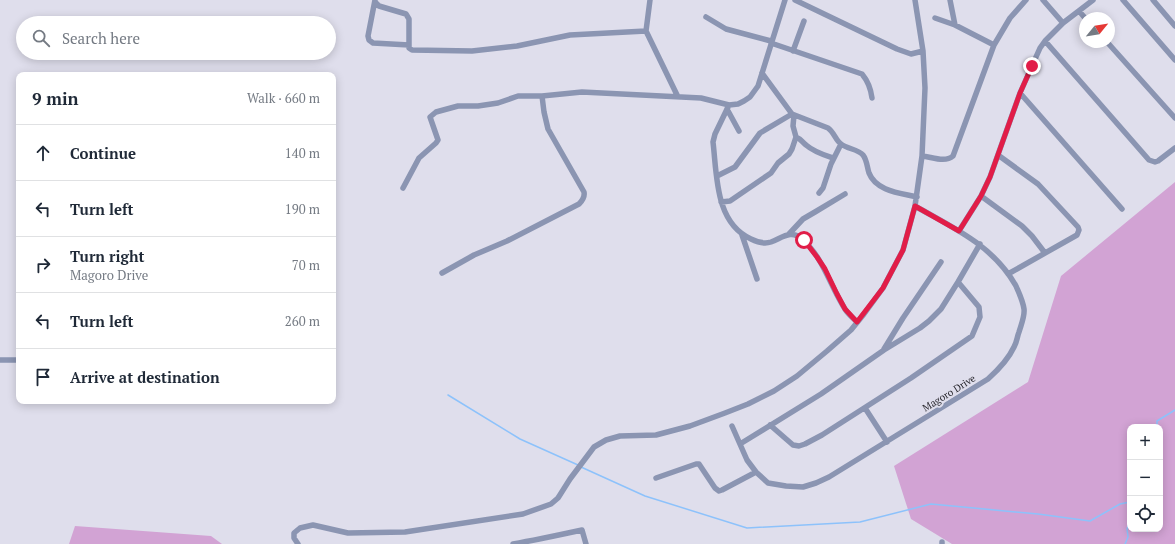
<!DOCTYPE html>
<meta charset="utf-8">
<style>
:root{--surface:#fff;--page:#f6f6f7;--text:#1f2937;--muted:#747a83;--line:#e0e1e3}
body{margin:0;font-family:"PT Serif",serif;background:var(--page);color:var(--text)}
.controls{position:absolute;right:12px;bottom:12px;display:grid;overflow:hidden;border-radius:8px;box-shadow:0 2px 10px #0003}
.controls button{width:36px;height:36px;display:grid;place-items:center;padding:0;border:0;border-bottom:1px solid var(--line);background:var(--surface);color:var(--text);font:20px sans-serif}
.compass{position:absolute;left:1079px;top:12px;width:36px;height:36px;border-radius:50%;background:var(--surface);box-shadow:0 2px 10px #0003;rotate:60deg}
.stop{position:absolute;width:12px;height:12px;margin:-9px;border:3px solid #e11d48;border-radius:50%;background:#fff}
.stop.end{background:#e11d48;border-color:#fff;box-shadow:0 1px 4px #0008}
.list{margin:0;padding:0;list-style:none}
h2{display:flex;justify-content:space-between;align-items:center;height:52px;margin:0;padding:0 16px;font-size:17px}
h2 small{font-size:13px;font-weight:400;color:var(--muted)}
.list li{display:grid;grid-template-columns:26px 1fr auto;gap:12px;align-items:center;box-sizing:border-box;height:56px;padding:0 16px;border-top:1px solid var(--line)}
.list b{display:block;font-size:15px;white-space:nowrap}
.list p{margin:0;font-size:13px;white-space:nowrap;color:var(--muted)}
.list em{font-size:13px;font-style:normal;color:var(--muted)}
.icon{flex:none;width:22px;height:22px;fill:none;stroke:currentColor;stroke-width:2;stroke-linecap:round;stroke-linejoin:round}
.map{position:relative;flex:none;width:1175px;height:544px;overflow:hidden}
.search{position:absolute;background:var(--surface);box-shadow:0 2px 10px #0003;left:16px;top:16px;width:320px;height:44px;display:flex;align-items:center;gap:10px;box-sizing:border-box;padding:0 14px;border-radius:22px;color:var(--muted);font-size:15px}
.panel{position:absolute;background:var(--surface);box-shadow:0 2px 10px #0003;left:16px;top:72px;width:320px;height:332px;border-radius:8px}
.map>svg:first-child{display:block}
.green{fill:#d2a3d4;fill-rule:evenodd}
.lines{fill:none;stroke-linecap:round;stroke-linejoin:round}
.stream{stroke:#8dc2fb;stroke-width:1.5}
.street{stroke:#8b95b2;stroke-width:5.5}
.route{stroke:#e11d48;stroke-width:5}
.labels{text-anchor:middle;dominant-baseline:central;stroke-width:4;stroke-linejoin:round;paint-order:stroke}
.street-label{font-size:10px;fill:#28272d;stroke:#dfdeec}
</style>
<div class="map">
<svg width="1175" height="544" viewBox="0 0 1175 544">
<rect width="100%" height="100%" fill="#dfdeec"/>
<!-- green -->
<path class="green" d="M1175,182v362h-223l-41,-25 -17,-53 134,-84 33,-106zM1130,427h30v102h-30z
M75,526l136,10 11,8h-153z"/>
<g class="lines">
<!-- stream -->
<path class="stream" d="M448,395l72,44 58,26
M1157,427v-6l18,-11
M581,467l64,29 102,32 113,-6 71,-18 107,10 52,7 30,-17 10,-2
M1125,544l3,-7 -1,-8 3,-8"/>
<!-- street -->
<path class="street" d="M375,0l-7,36 1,4 4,3 36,2
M650,0l-4,31 32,66
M795,0l102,49 14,5 12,-3
M950,0l5,25
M1043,0l20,23
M1123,0l52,60
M1153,0l22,26
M375,2l4,4 27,8 3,5v29l3,2 60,1 45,-5 53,-11 76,-4
M1079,11l6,7
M706,17l20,12 45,12
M935,18l20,7 39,20
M1045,41l104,119 6,2 3,-1 17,-13
M1107,42l68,76
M771,43l91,31c5,6 9,16 10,24
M793,51l11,-30
M762,73l30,41 36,14c6,4 8,13 13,16 6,5 17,5 22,11 4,5 4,12 6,18 7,18 31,20 48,24
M1020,93l102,116
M729,105l-14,29 -2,8c4,33 2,81 38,97 6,3 14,5 20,3 11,-4 20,-13 31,-3 21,18 28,47 43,70 3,5 8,9 12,13
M727,109l12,22
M796,137c5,2 6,5 10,8 8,7 18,10 27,13
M998,155l40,29 40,43 1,3 -2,5 -69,39
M922,156c10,1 23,7 31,0l41,-111 16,-27 16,-18
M717,176l18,-9 25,-34 32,-19
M403,188l16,-30 17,-15 2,-3 -8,-23 6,-5 22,-6h20l20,-3 20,-7h24l40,-4 119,6 28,7 9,-1 6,-3 6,-4 8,-11 27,-86
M819,193l4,-5 8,-24 10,-20
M981,196l41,30 10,10 13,17
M721,202l9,-1 41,-28 7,-10 11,-9 3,-5 4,-12 -3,-11 1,-11
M959,231l22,-35 9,-19 30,-84 20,-45 5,-7 18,-18 30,-23
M789,234l14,-15 12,-7 30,-18
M742,235l15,44
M442,273l32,-18 33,-14 72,-37c4,-4 6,-7 5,-12l-36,-63 -4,-17 -2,-16
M884,349l19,-31 38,-56
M0,360h19
M865,408l22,34
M770,425l23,20 6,1 6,-2 17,-9 89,-57 61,-42 8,-19 -1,-10 -21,-25
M732,426l15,34 9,12 12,11 18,3 17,1 13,-4 13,-6 159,-98c10,-9 20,-19 26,-32 3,-5 3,-10 5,-15 2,-7 6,-16 5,-23 -1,-8 -5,-16 -8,-23 -23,-41 -63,-58 -101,-80
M740,444l81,-50 63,-44 36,-22 9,-7 12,-12 17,-27 22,-38
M656,478l40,-14h3l16,24 4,3 3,-1 34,-18
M942,542v2
M298,544l-4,-6v-5l6,-5 13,-3 35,8 57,-1 118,-18 28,-10 7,-6 12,-19 24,-32 12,-7 14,-4 36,-1 34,-9 35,-13 23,-9 26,-13 23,-15 30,-25 24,-21 13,-16 19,-26 20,-38 12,-44 7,-50 3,-68 -2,-37 -8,-51
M513,544c23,-4 46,-9 69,-14l4,14"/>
</g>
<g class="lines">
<!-- route -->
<path class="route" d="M804,240l13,17 8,12 12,25 8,15 12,13 26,-34 20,-38 12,-44 44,25 22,-35 9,-19 30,-84 12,-27"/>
</g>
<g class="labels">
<!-- street labels -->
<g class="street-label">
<text transform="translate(949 393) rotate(-32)">Magoro Drive</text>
</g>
</g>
</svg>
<div class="controls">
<button>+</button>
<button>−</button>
<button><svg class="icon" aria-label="locate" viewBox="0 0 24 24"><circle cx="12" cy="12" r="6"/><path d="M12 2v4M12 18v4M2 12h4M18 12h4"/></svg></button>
</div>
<svg class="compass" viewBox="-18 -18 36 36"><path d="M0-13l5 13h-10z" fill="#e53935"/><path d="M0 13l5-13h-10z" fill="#747a83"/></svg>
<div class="stop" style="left:804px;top:240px"></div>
<div class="stop end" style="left:1032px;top:66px"></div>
<div class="search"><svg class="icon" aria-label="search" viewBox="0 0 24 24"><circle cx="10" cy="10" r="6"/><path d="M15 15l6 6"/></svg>Search here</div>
<section class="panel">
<h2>9 min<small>Walk · 660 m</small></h2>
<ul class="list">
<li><svg class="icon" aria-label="ahead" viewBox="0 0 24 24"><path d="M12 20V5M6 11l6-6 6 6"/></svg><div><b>Continue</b></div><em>140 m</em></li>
<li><svg class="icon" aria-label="left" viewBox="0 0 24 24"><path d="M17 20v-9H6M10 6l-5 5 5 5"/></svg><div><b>Turn left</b></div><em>190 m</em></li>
<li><svg class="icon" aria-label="right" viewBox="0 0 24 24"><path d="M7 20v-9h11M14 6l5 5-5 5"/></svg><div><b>Turn right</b><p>Magoro Drive</p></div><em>70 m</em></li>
<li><svg class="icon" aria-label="left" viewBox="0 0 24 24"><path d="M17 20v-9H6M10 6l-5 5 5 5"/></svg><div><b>Turn left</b></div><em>260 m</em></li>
<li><svg class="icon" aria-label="arrive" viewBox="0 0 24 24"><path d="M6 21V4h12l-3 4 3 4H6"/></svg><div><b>Arrive at destination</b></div></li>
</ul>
</section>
</div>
